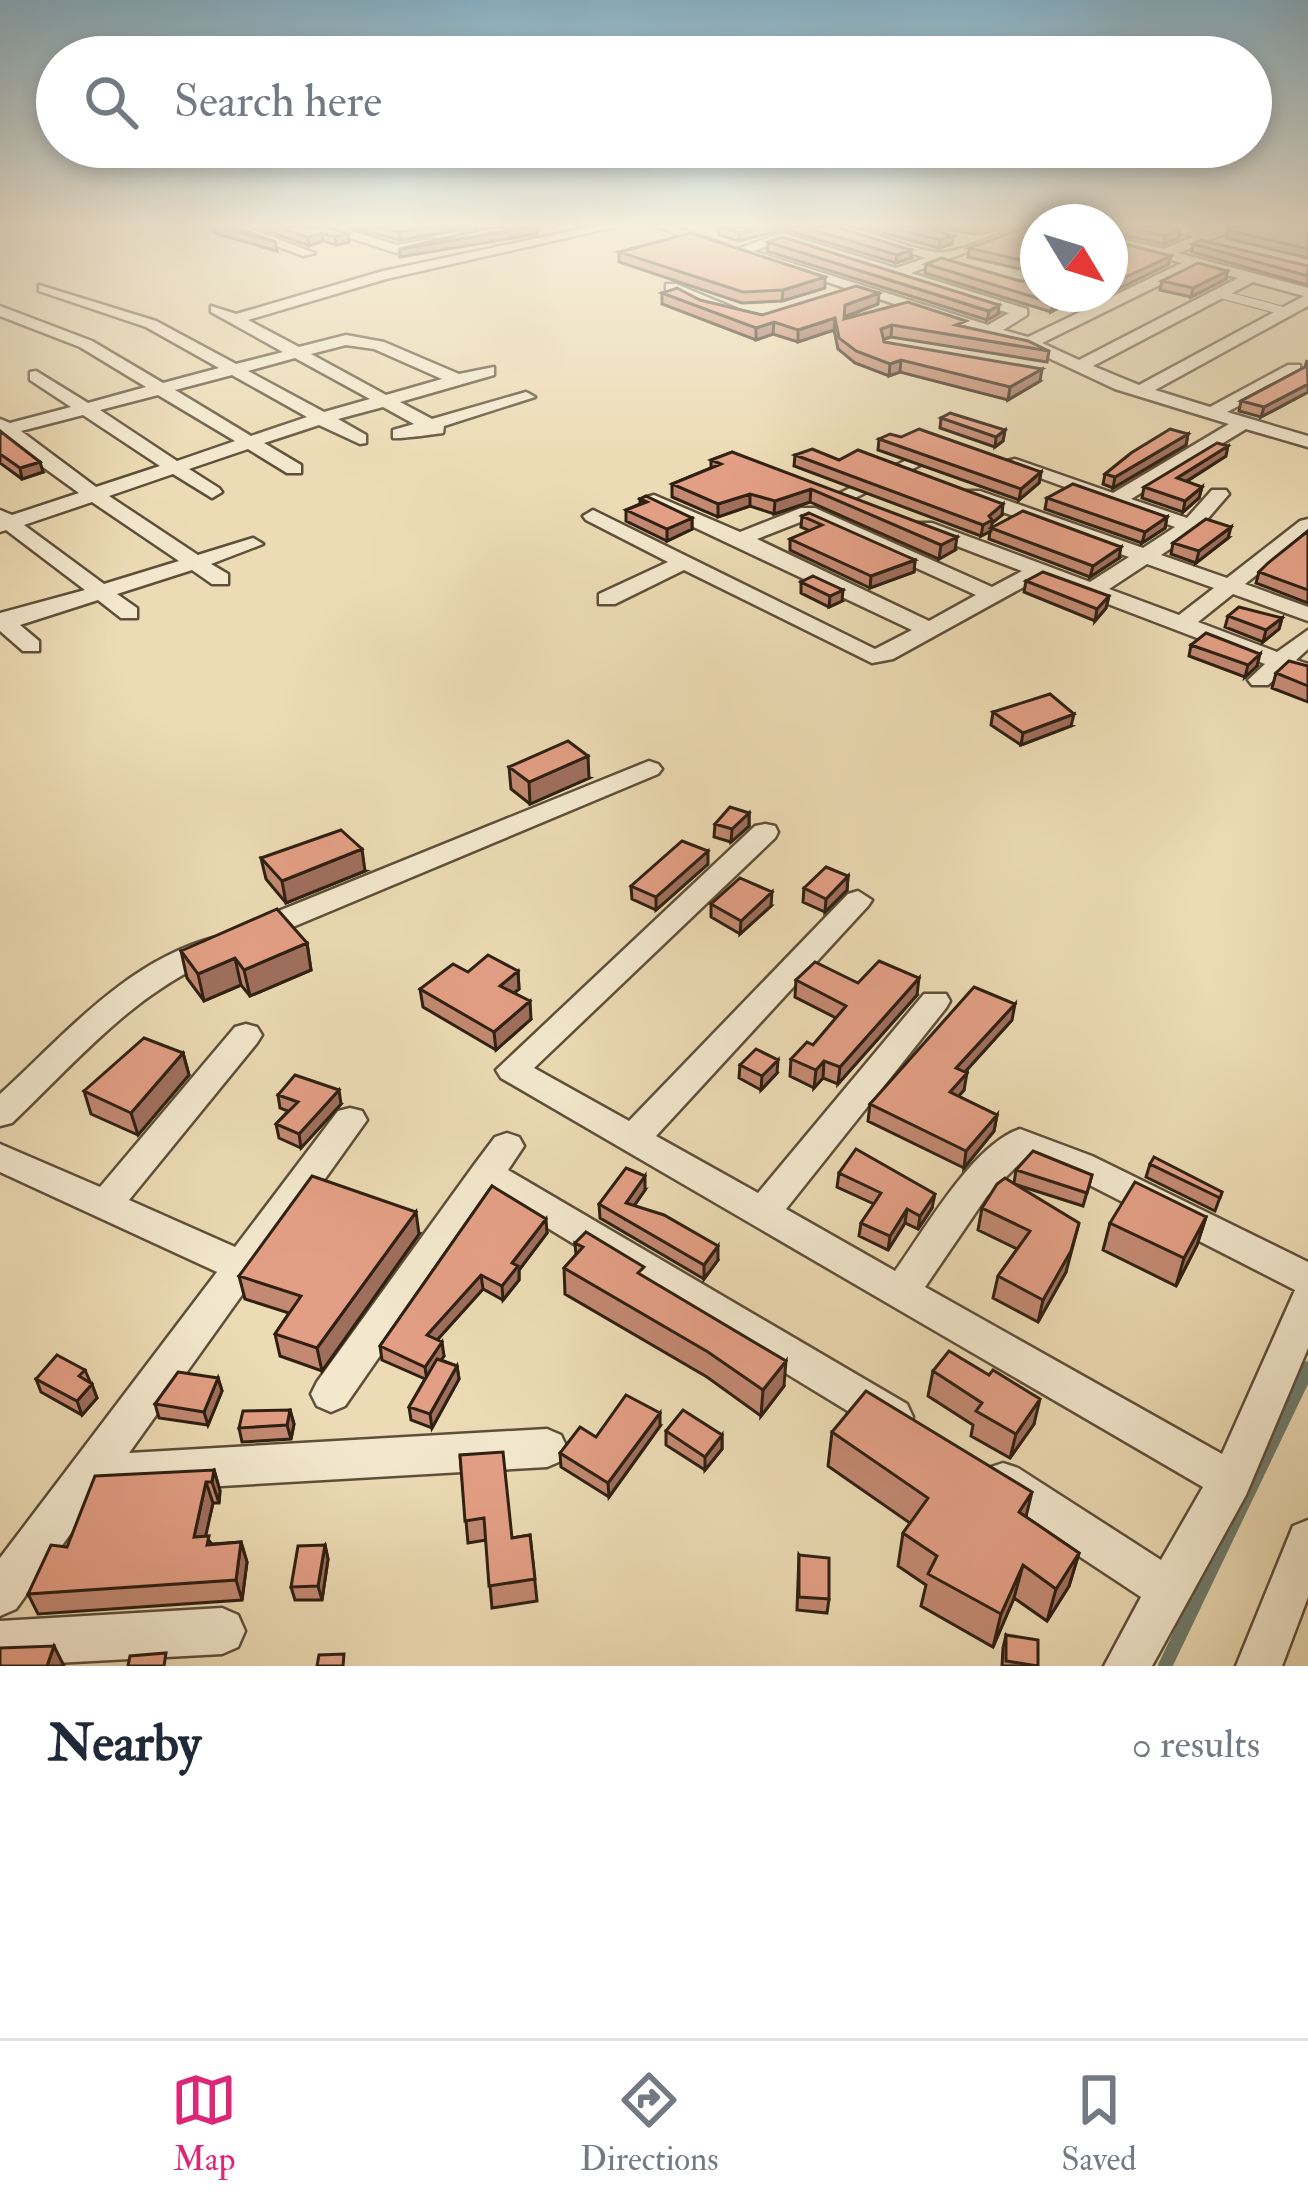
<!DOCTYPE html>
<style>
:root{--surface:#fff;--page:#f2f2f3;--text:#1f2937;--muted:#747a83;--line:#e0e1e3;--accent:#db2777}
body{margin:0;font-family:"IM FELL Double Pica",serif;background:var(--page);color:var(--text)}
.compass{position:absolute;left:1020px;top:204px;width:108px;height:108px;border-radius:50%;background:var(--surface);box-shadow:0 6px 18px #0003;rotate:128deg}
.list{margin:0;padding:0;list-style:none}
h2{display:flex;justify-content:space-between;align-items:center;height:156px;margin:0;padding:0 48px;font-size:51px}
h2 small{font-size:39px;font-weight:400;color:var(--muted)}
.icon{flex:none;width:66px;height:66px;fill:none;stroke:currentColor;stroke-width:2;stroke-linecap:round;stroke-linejoin:round}
.map{position:relative;flex:none;width:1308px;height:1666px;overflow:hidden}
.search{position:absolute;background:var(--surface);box-shadow:0 6px 18px #0003;left:36px;right:36px;top:36px;height:132px;display:flex;align-items:center;gap:30px;box-sizing:border-box;padding:0 42px;border-radius:66px;color:var(--muted);font-size:45px}
.sheet{height:372px;background:var(--surface)}
nav{display:flex;justify-content:space-around;align-items:center;box-sizing:border-box;height:168px;border-top:3px solid var(--line);background:var(--surface);font-size:33px;color:var(--muted)}
nav a{display:grid;justify-items:center;gap:6px}
nav .on{color:var(--accent)}
.map>svg:first-child{display:block}
.lines{fill:none;stroke-linecap:round;stroke-linejoin:round}
.stream{stroke:#6f7d6e;stroke-width:14}
.lane-casing{stroke:#5e4f3a;stroke-width:10}
.street-casing{stroke:#5e4f3a;stroke-width:5}
.lane{stroke:#f3e8ce;stroke-width:8}
.street{fill:#f3e8ce;fill-rule:evenodd}
.wall{fill:#c38972;stroke:#2f2012;stroke-width:3}
.shaded-wall{fill:#9f6f5d;stroke:#2f2012;stroke-width:3}
.building{fill:#e39f85;stroke:#2f2012;stroke-width:3}
</style>
<div class="map">
<svg width="1308" height="1666" viewBox="0 0 1308 1666">
<rect width="100%" height="100%" fill="#ecdbb4"/>
<filter id="stains"><feTurbulence type="fractalNoise" baseFrequency=".00167" numOctaves="4"/><feColorMatrix values="0 0 0 0 .2 0 0 0 0 .09 0 0 0 0 .02 0 0 0 .5 -.17"/></filter>
<radialGradient id="worn" r=".72"><stop offset=".6" stop-color="#630" stop-opacity="0"/><stop offset="1" stop-color="#630" stop-opacity=".3"/></radialGradient>
<g class="lines">
<!-- stream -->
<path class="stream" d="M1165,1666l143,-298"/>
<!-- lane casing -->
<g class="lane-casing">
<path id="lane" d="M1180,230l30,5
M1220,294l67,18"/>
</g>
<!-- street casing -->
<g class="street-casing">
<path id="street" d="M226,227h19l70,26 -12,3z
M317,227h20l60,18 35,-6 7,4 -43,10z
M590,227h24l-228,52 -138,41 51,27 47,-12 38,7 75,32 35,-7v8l-94,27 32,17 94,-27 9,5 -91,29 -1,7c-8,1 -43,6 -50,5v-8l21,-6 -31,-17 -45,12 28,16v8l-6,1 -41,-19 -55,18 37,22v8h-14l-39,-24 -59,20 30,19 3,4 -10,6 -39,-24 -64,22 89,59 55,-17 10,6 -52,20 17,10v10h-16l-20,-14 -75,24 20,14v10h-16l-23,-18 -78,25 19,16v10h-16l-23,-20v-18l85,-23 -79,-60 -6,2v-22l12,5 67,-22 -79,-57v-17l10,4 61,-16 -41,-27v-8l6,-1 52,32 58,-16 -66,-40 -80,-31v-10l92,35 71,42 56,-15 -73,-41 -107,-36v-6l117,36 80,43 47,-12 -72,-40v-6l25,8 147,-43zM346,345l28,4 68,30 -56,16 -75,-41zM295,358l75,41 -46,13 -76,-41zM232,375l75,42 -56,19 -76,-46zM158,395l77,46 -58,20 -77,-51zM83,415l77,51 -64,21 -75,-56zM92,502l87,59 -75,23 -80,-59z
M657,227h19l53,19 -12,3z
M826,227c38,-2 72,20 110,25 27,3 66,-25 98,-25l-123,46 116,36v6l-24,15 25,7 154,-74 -72,-19v-8l54,13 46,-19 -1,-3h20v5l-51,21 130,35v18l-153,84 55,17 78,-42h12v8l-73,39 81,24v11l-62,-18 -115,70 56,19 25,-28h14l3,4 -31,36 -37,25 66,23 73,-57 8,-2v15l-63,50 63,23v14l-75,-27 -35,28 79,30 31,-22v19l-12,11 12,4v15l-24,-8 -16,14h-16l-4,-5 17,-16 -225,-86 -147,81 -21,4 -188,-93 -69,34h-16v-10l69,-32 -82,-42 -3,-4 10,-6 282,139 37,-19 -265,-125v-8l7,-2 86,37 61,-24h14l177,79 30,-16 -104,-40v-8h14l158,59 39,-25 -163,-58v-8h14l163,57 32,-21 -176,-64 16,-4 98,34 116,-69 -114,-35 -92,-43 -291,-95 50,-18 114,35 30,-10zM782,241l227,72 -21,12 -235,-74zM1196,267l42,11 -159,82 -37,-17zM1253,282l51,14 -165,89 -46,-19zM808,519l168,76 -47,26 -172,-82zM1147,564l67,24 -35,27 -70,-26z
M666,284h10l60,25 -13,3 -57,-22z
M939,444l15,4 -103,52 -17,-4z
M649,761l9,3 4,5 -4,5 -394,165 -10,3 -15,-10 5,-7z
M765,824l10,2 3,6 -3,6 -241,230 95,53 219,-227 10,-3 14,9 -4,6 -212,230 102,57 166,-199h22l4,7 -4,7 -160,201 109,62c29,-40 78,-127 125,-142l72,27 216,106v86l-62,147 -94,171h-48l37,-69 -153,-101 -6,-14 6,-14 15,-5 15,5 143,92 42,-73 -702,-409 -5,-8 259,-244zM1025,1158l43,16 227,116 -73,164 -297,-167 62,-91z
M213,938l10,3 5,7 -5,7c-90,38 -141,101 -211,168l-12,3v-32c65,-59 125,-132 213,-156z
M246,1024l11,3 5,8 -5,8 -128,157 106,47 103,-136 12,-3 12,3 5,9 -238,333 418,-24 14,6 6,13 -6,13 -14,6 -447,26 -84,116 -16,7v-58l217,-286 -217,-100v-28l100,43 135,-160z
M507,1133l12,4 5,9 -16,24 399,234 6,13 -6,13 -14,5 -14,-5 -387,-236 -147,212 -14,6 -14,-6 -6,-12 6,-12 157,-217 21,-28z
M1308,1520v77l-26,69h-46l57,-140z
M222,1608l16,7 7,16 -7,16 -16,7 -222,12v-45z"/>
</g>
<!-- lane -->
<use href="#lane" class="lane"/>
<!-- street -->
<use href="#street" class="street"/>
</g>
<!-- wall -->
<path class="wall" d="M213,227h21l41,15 2,9 -63,-18z
M257,227h69l22,6 1,9 -13,3 -13,-4 -14,5z
M347,227h130l-77,13z
M719,227h117l75,31 -15,5 -113,-34 -44,12 -20,-6z
M861,227h63l29,9 -1,8 -13,4z
M931,227h82l-37,7z
M1038,227v46l-70,-16 1,-9z
M1110,227h67l3,3 -1,8 -15,6 -54,-12z
M1308,227v31l-82,-20 2,-8z
M768,242l230,72 -11,6 -220,-69z
M1193,244l115,22v19l-116,-33z
M619,252l206,36 -43,13 -40,2 -123,-41z
M926,264l94,17 87,13 -26,13 -14,-4 -16,9 -126,-39z
M1227,271l-1,8 -35,18 -31,-7 2,-9z
M662,293l100,22 116,-11 -34,13v2l121,8 84,24 -2,11 -156,-25 -7,2v3l156,39 -32,19 -108,-28 -11,4 -34,-13 -17,-14 -4,-19 -36,12 -25,-8 -17,6 -94,-36z
M1305,367l3,25 -47,25 -22,-6 2,-10z
M941,418l64,12 -2,11 -8,6 -55,-19z
M0,431l43,41 -21,7 -22,-16z
M1188,434l-2,11 -73,43 -10,-4 2,-10z
M879,439l162,33 -2,11 -20,17 -141,-50z
M732,452l223,98 -16,9 -129,-57 -36,12 -24,-8 -32,11 -46,-20v-13l39,-16v-8z
M795,455l44,5 163,55 -10,8 -1,5 128,30 -29,19 -101,-38 1,-8 -9,5 -187,-70z
M1226,456l-40,26 16,5 -3,11 -16,14 -41,-14 2,-11z
M1047,498l120,19 -2,11 -23,15 -97,-34z
M640,499l52,19v11l-25,12 -41,-20v-11l14,-6z
M802,516l113,44 -1,12 -44,16 -80,-38v-11l20,-8 -9,-4z
M1308,531v72l-52,-20 3,-11z
M1228,538l-32,25 -25,-9 2,-11z
M1026,581l83,15 -3,12 -11,13 -71,-29z
M801,582l41,19 -13,6 -28,-14z
M1228,616l54,2 -3,11 -16,13 -38,-15z
M1191,645l66,21 -12,11 -56,-21z
M1308,666v36l-36,-14 4,-15z
M993,712l78,14 -50,19 -30,-20z
M509,767l80,11 -59,26 -19,-15z
M749,813v13l-18,16 -17,-5 1,-13z
M261,858l104,13 -79,32 -20,-24z
M708,864l-52,46 -24,-11 -1,-13z
M848,876l-1,14 -22,22 -22,-10 1,-14z
M711,904l60,2 -31,28 -29,-17z
M307,943l4,27 -61,26 -9,-11 -37,16 -17,-23 -6,-27z
M518,971l1,18 -5,4 17,26 -35,31 -73,-43 -3,-18 48,-17z
M796,980l62,3 59,12 -79,89 -15,-6 -9,10 -24,-12 1,-17 22,-14 23,-27 -41,-21z
M1012,1020l-47,52 -1,18 -6,6 39,19 -3,16 -30,37 -96,-47 2,-17z
M183,1053l6,22 -51,60 -47,-21 -7,-23z
M740,1065l37,8 -16,17 -22,-12z
M278,1095l63,9 -40,44 -22,-10 -3,-14 12,-13 -8,-3z
M1150,1164l72,28 -7,19 -69,-34z
M1016,1170l76,5 -9,31 -66,-21 49,87 -28,50 -45,-24 5,-22 19,-27 -39,-19 4,-22 32,-25z
M839,1173l93,35 -14,21 -13,-6 -17,27 -29,-14 2,-13 13,-19 -37,-17z
M492,1186l55,47 -28,37v10l-16,20 -20,-11 -46,51 7,16 -3,4 16,6 2,13 -27,49 -21,-8 -2,-13 16,-28 -43,-19 -2,-14z
M645,1190l-11,16 84,54 -14,19 -104,-61 -1,-14z
M1206,1217l-9,28 -21,41 -73,-36 7,-27z
M419,1234l-97,137 -42,-15 -5,-22 14,-21 -44,-14 -6,-23z
M575,1243l69,34 140,109 -23,30 -54,-39 -142,-83 -1,-26 12,-13z
M85,1370l12,28 -15,17 -41,-23 -5,-13z
M933,1371l101,53 -24,34 -39,-22 2,-11 -45,-29z
M218,1378l4,13 -14,34 -49,-7 -4,-14z
M290,1410l4,14 -3,15 -49,3 -3,-14z
M660,1426l-51,71 -48,-30 -1,-14 36,-16z
M666,1431l56,4v14l-17,21 -39,-25z
M832,1432l194,85 53,36 -10,33 -22,35 -33,-23 -21,49 -72,-41 5,-21 -28,-19 5,-33 7,-10 -82,-57z
M460,1455l52,83 18,-3 7,66 -45,7 -6,-68 -18,3z
M214,1470l6,21 -1,12h-6l-8,33 7,8 29,-2 6,20 -5,38 -204,14 -10,-20 39,-47z
M325,1545l3,14 -6,41h-27l-4,-13z
M799,1555l30,44 -2,14 -30,-3z
M1006,1635l29,31h-33l1,-18z"/>
<!-- shaded-wall -->
<path class="shaded-wall" d="M431,227h46l-77,13 -1,-8z
M530,227h7v7l-137,23v-8z
M762,227h21v2l-44,12v-8z
M977,227h36l-37,7z
M1180,230l-1,8 -15,6 1,-8z
M322,233l1,8 -14,5 -2,-9z
M348,233l1,9 -13,3 -1,-8z
M953,236l-1,8 -13,4 1,-8z
M911,250v8l-15,5 1,-8z
M1171,256l-2,8 -59,29v-9z
M1227,271l-1,8 -35,18 2,-9z
M825,277v11l-43,13 1,-11z
M879,293l-1,11 -34,13 1,-12z
M1069,294l-2,9 -16,9 2,-9z
M1090,294h17l-26,13 1,-9z
M999,305l-1,9 -11,6 2,-9z
M835,318l-1,12 -36,12v-12z
M774,322l-1,12 -17,6v-12z
M892,325l-1,12 -11,3 1,-11z
M901,360l-1,12 -11,4 1,-12z
M1042,369l-2,12 -32,19 2,-13z
M1308,384v8l-47,25 3,-10z
M1005,430l-2,11 -8,6 1,-10z
M1188,434l-2,11 -73,43 2,-11z
M1228,446l-2,10 -52,33 3,-11z
M40,462l3,10 -21,7 -2,-11z
M1041,472l-2,11 -20,17 2,-11z
M1202,487l-3,11 -16,14 2,-11z
M811,489l-1,13 -36,12 1,-13z
M750,494v12l-32,11v-13z
M1003,504l-1,11 -10,8 -1,8 -10,5 2,-11 6,-9z
M1167,517l-2,11 -23,15 3,-11z
M692,518v11l-25,12v-12z
M1231,527l-3,11 -32,25 3,-12z
M957,537l-2,13 -16,9 2,-14z
M1121,547l-2,11 -29,19 3,-11z
M915,560l-1,12 -44,16 1,-12z
M843,590l-1,11 -13,6 1,-11z
M1109,596l-3,12 -11,13 2,-12z
M1282,618l-3,11 -16,13 3,-12z
M1260,654l-3,12 -12,11 3,-12z
M1074,714l-3,12 -50,19 2,-12z
M588,756l1,22 -59,26 -1,-22z
M749,813v13l-18,16 1,-13z
M362,849l3,22 -79,32 -4,-22z
M708,851v13l-52,46v-13z
M848,876l-1,14 -22,22 1,-13z
M772,892l-1,14 -31,28 1,-13z
M307,943l4,27 -61,26 -6,-26z
M235,958l6,27 -37,16 -6,-27z
M518,971l1,18 -18,14 -1,-17z
M919,978l-2,17 -79,89 2,-17z
M530,1001l1,18 -35,31 -2,-18z
M1015,1004l-3,16 -58,64 2,-16z
M183,1053l6,22 -51,60 -7,-22z
M778,1060l-1,13 -16,17 1,-14z
M824,1061l-1,17 -9,10 2,-18z
M967,1073l-3,17 -16,19 2,-17z
M339,1090l2,14 -40,44 -2,-14z
M997,1115l-3,16 -30,37 2,-17z
M645,1176v14l-19,27v-14z
M935,1194l-3,14 -14,21 2,-13z
M907,1209l-2,14 -17,27 2,-14z
M416,1212l3,22 -97,137 -5,-23z
M1206,1217l-9,28 -21,41 8,-28z
M546,1219l1,14 -28,37v10l-16,20 -1,-14 10,-23z
M1079,1223l-13,49 -28,50 5,-22z
M718,1246v14l-14,19v-14z
M481,1275l2,14 -54,60 -2,-14z
M442,1342l2,14 -17,25 -2,-14z
M786,1361l-2,25 -23,30 2,-26z
M457,1366l2,13 -27,49 -2,-14z
M218,1378l4,13 -14,34 -4,-13z
M92,1384l5,14 -15,17 -5,-14z
M1040,1399l-6,25 -24,34 6,-24z
M290,1410l4,14 -3,15 -4,-14z
M660,1413v13l-51,71 -1,-14z
M722,1435v14l-17,21v-13z
M214,1470l6,21 -1,12 -7,-21z
M206,1482l7,21 -12,54 -7,-20z
M1032,1492l-8,33 -5,-13z
M241,1542l6,20 -5,38 -6,-20z
M325,1545l3,14 -6,41 -4,-14z
M1079,1553l-10,33 -22,35 9,-32z
M1023,1565l-9,33 -21,49 8,-33z
M54,1646l10,20h-17z"/>
<!-- building -->
<path class="building" d="M220,227h14l41,15z
M278,227h48l22,6 -13,4 -13,-4 -15,4z
M378,227h53l-32,5z
M491,227h39l-130,22z
M719,227h43l-23,6z
M804,227h32l75,23 -14,5z
M891,227h33l29,9 -13,4z
M1027,227h11v37l-69,-16z
M1126,227h51l3,3 -15,6z
M1232,227h76v22l-80,-19z
M691,233l134,44 -42,13 -40,2 -124,-40z
M782,237l217,68 -10,6 -221,-69z
M1110,239v1l61,16 -61,28z
M1201,240l107,26v10l-115,-32z
M941,258l79,23 18,-1v14h52l-8,4 -13,-4 -16,9 -127,-39z
M1198,263l29,8 -34,17 -31,-7z
M856,286l23,7 -34,12 -1,14 64,-17 58,19 -10,4 72,16 21,10 -157,-26 -11,4 3,13 158,27 -32,18 -109,-27 -11,4 -34,-13 -17,-13 -4,-20 -37,12 -24,-8 -18,6 -94,-35 15,-5 23,12 62,15z
M1307,360l1,24 -44,23 -23,-6 64,-34z
M950,413l55,17 -9,7 -55,-19z
M919,429l122,43 -20,17 -142,-50 11,-5 11,3z
M1170,429l18,5 -73,43 -10,-3 26,-21z
M0,431l40,31 -20,6 -20,-14z
M1217,443l11,3 -51,32 25,9 -17,14 -41,-14z
M812,449l27,11 19,-10 145,54 -14,12 3,4 -9,5 -188,-70z
M732,452l225,85 -16,8 -130,-56 -36,12 -25,-7 -32,10 -46,-20 49,-20 -10,-4z
M1073,484l94,33 -22,15 -98,-34z
M646,496l46,22 -25,11 -41,-19 21,-8 -7,-3z
M1023,511l98,36 -28,19 -102,-38z
M809,513l106,47 -44,16 -81,-37 32,-14 -20,-9z
M1206,519l25,8 -32,24 -26,-8z
M1308,531v59l-49,-18 9,-9z
M1043,572l66,24 -12,13 -71,-28z
M813,576l30,14 -13,6 -29,-14z
M1239,607l43,11 -16,12 -38,-14z
M1206,633l54,21 -12,11 -57,-20z
M1289,661l19,5v20l-32,-13z
M1050,694l24,20 -51,19 -30,-21z
M568,741l20,15 -59,26 -20,-15z
M730,807l19,6 -17,16 -17,-5z
M341,830l21,19 -80,32 -21,-23z
M682,841l26,10 -52,46 -25,-11z
M826,867l22,9 -22,23 -22,-11z
M740,878l32,14 -31,29 -30,-17z
M277,909l30,34 -63,27 -9,-12 -37,16 -17,-23z
M488,955l30,16 -18,15 30,15 -36,31 -74,-43 33,-25 15,8z
M879,961l40,17 -79,89 -16,-6 -8,9 -25,-11 16,-17 6,3 33,-39 -50,-26 19,-18 43,21z
M974,987l41,17 -59,64 11,5 -17,19 47,23 -31,36 -96,-47z
M144,1038l39,15 -52,60 -47,-22z
M756,1049l22,11 -16,16 -22,-11z
M295,1075l44,15 -40,44 -23,-10 22,-22 -20,-7z
M856,1149l79,45 -15,22 -13,-7 -17,27 -29,-13 20,-30 -42,-20z
M1033,1151l59,24 -5,18 -71,-23z
M1154,1157l68,35 -2,6 -70,-34z
M626,1168l19,8 -19,27 38,12 54,31 -14,19 -105,-61z
M312,1176l104,36 -99,136 -42,-14 26,-38 -62,-20z
M1005,1178l74,45 -8,28 -28,49 -45,-24 32,-45 -48,-23 15,-24z
M1135,1182l71,35 -22,41 -74,-35z
M492,1186l54,33 -34,44 6,3 -16,20 -21,-11 -54,60 15,7 -17,25 -45,-21z
M586,1232l58,35 -6,6 148,88 -23,29 -55,-38 -144,-84 19,-21 -8,-4z
M949,1351l40,24 4,-5 47,29 -24,35 -40,-23 6,-8 -49,-32z
M57,1355l28,15 -6,6 13,8 -15,17 -41,-22z
M437,1359l20,7 -27,48 -21,-7z
M178,1372l40,6 -14,34 -49,-8z
M866,1391l166,101 -13,20 60,41 -23,36 -33,-24 -22,49 -73,-40 9,-18 -34,-23 25,-35 -96,-66z
M626,1395l34,18 -52,70 -48,-30 20,-26 16,10z
M290,1410l-3,15 -48,3 4,-17z
M683,1410l39,25 -17,22 -39,-26z
M503,1452l9,86 18,-3 5,44 -46,7 -5,-68 -19,3 -5,-66z
M214,1470l-2,12h-6l-12,55 15,-1 -2,9 34,-3 -5,38 -208,14 23,-49 16,2 28,-71z
M325,1545l-7,41 -27,1 7,-41z
M799,1555l30,3v41l-30,-2z
M1006,1635l32,5v26l-32,-5z
M54,1646l-7,20h-47v-18z
M166,1653l-2,13h-36l2,-10z
M344,1654l-1,12h-26l2,-11z"/>
<!-- sky -->
<linearGradient id="sky" x2="0" y2="1"><stop stop-color="#88b7d0"/><stop offset="0.49" stop-color="#f6efdd"/><stop offset="1" stop-color="#f6efdd" stop-opacity="0"/></linearGradient>
<rect width="1308" height="460" fill="url(#sky)"/>
<rect width="100%" height="100%" filter="url(#stains)"/>
<rect width="100%" height="100%" fill="url(#worn)"/>
</svg>
<svg class="compass" viewBox="-18 -18 36 36"><path d="M0-13l5 13h-10z" fill="#e53935"/><path d="M0 13l5-13h-10z" fill="#747a83"/></svg>
<div class="search"><svg class="icon" aria-label="search" viewBox="0 0 24 24"><circle cx="10" cy="10" r="6"/><path d="M15 15l6 6"/></svg>Search here</div>
</div>
<section class="sheet">
<h2>Nearby<small>0 results</small></h2>
<ul class="list">
</ul>
</section>
<nav>
<a class="on"><svg class="icon" aria-label="map" viewBox="0 0 24 24"><path d="M3 6l6-2 6 2 6-2v14l-6 2-6-2-6 2zM9 4v14M15 6v14"/></svg>Map</a>
<a><svg class="icon" aria-label="directions" viewBox="0 0 24 24"><path d="M12 3l9 9-9 9-9-9zM9 14v-3h6M13 9l2 2-2 2"/></svg>Directions</a>
<a><svg class="icon" aria-label="saved" viewBox="0 0 24 24"><path d="M7 4h10v16l-5-4-5 4z"/></svg>Saved</a>
</nav>
